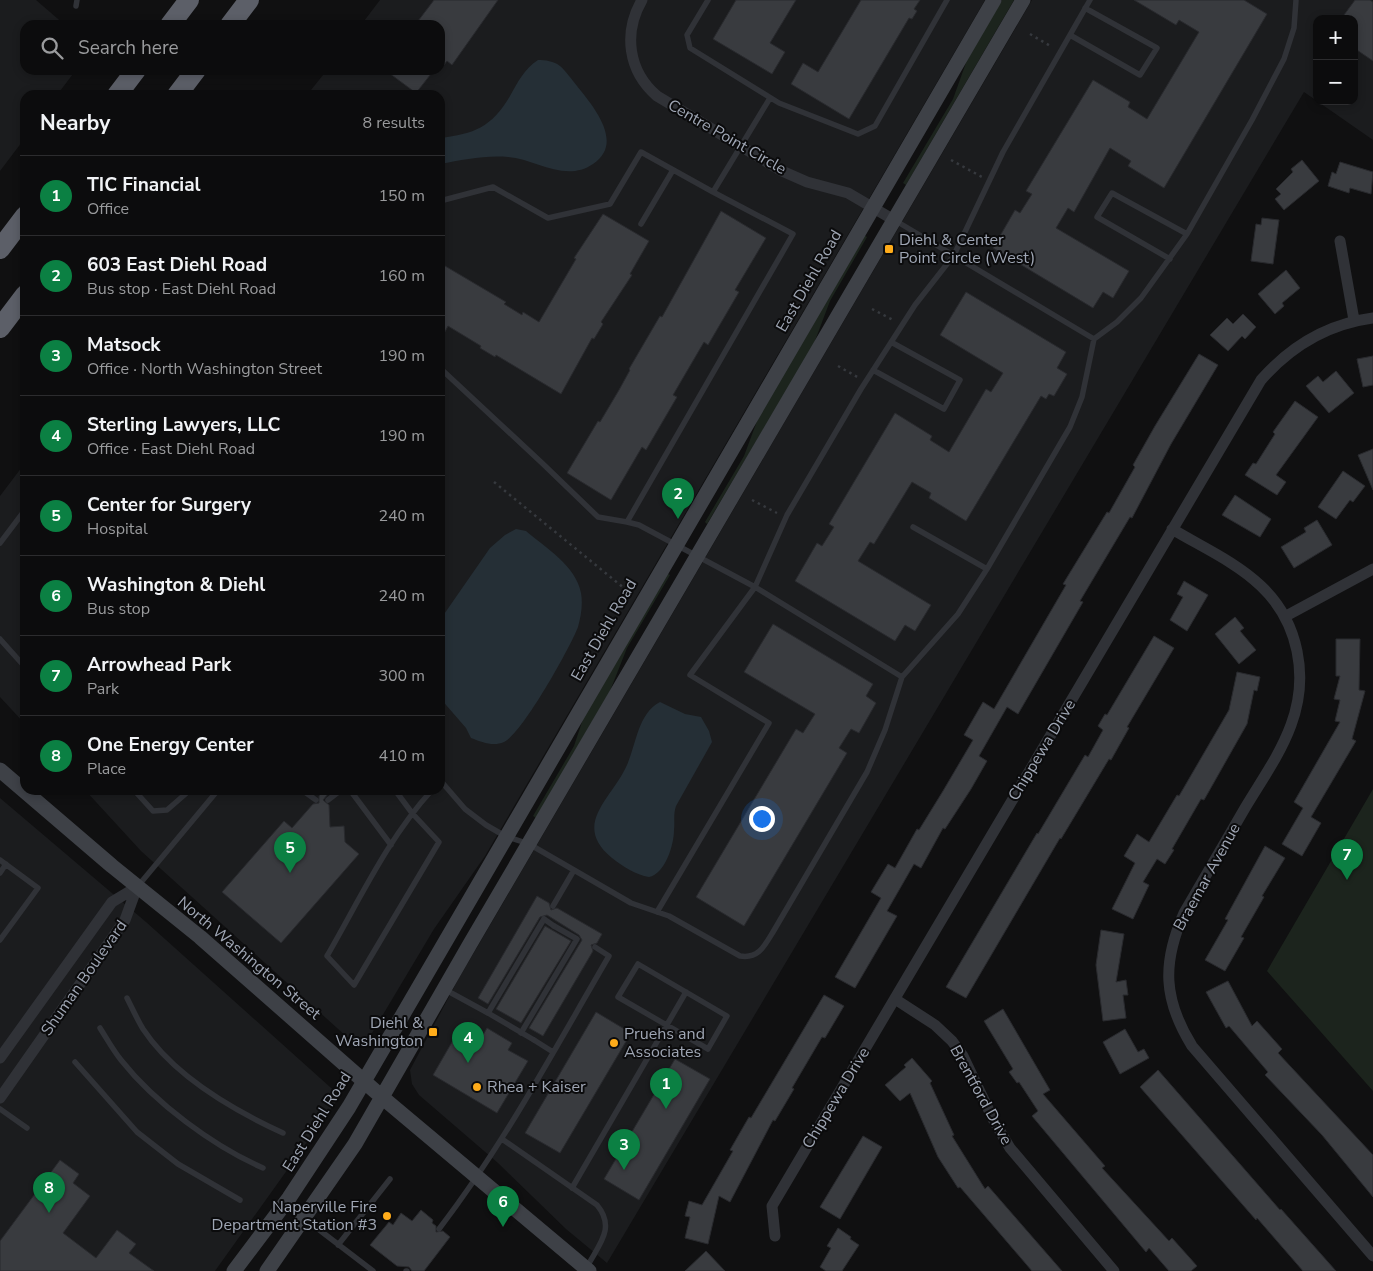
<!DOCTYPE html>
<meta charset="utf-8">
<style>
:root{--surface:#0c0c0d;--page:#1a1a1b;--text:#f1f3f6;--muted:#9a9b9d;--line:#2c2c2e;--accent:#0b8043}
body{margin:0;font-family:"Nunito Sans",sans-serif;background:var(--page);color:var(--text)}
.controls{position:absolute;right:15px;top:15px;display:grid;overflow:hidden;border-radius:10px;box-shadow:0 2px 8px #0003}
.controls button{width:45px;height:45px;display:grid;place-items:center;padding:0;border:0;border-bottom:1px solid var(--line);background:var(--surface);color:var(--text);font:25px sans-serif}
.you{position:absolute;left:761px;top:818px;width:18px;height:18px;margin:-12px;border:4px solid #fff;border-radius:50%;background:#1a73e8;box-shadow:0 0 0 8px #1a73e833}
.badge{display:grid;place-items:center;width:32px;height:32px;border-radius:50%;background:var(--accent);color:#fff;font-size:16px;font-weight:700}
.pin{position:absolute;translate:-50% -41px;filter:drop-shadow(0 1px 2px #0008)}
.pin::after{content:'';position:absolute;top:26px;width:18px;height:15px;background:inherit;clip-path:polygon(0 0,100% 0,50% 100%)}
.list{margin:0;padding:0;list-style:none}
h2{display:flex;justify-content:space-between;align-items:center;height:65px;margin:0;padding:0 20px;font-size:21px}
h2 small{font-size:16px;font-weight:400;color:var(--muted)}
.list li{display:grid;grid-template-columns:32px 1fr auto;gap:15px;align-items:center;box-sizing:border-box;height:80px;padding:0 20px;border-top:1px solid var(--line)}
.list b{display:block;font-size:19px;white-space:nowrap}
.list p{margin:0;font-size:16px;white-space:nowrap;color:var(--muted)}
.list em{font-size:16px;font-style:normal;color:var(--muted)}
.icon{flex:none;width:28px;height:28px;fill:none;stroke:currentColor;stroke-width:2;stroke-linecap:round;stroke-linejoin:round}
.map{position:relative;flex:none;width:1373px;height:1271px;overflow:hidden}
.search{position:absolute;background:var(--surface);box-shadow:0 2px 8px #0003;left:20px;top:20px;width:425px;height:55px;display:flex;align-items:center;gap:12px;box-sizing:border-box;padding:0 18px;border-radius:15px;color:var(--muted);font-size:19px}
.panel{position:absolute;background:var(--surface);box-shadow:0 2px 8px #0003;left:20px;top:90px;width:425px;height:705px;border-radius:15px}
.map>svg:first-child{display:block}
.built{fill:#1b1c1e}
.green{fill:#1c241d}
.water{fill:#252f36}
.building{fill:#393b3f;stroke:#292a2e}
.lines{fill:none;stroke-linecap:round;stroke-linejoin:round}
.path{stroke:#36393e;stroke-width:2.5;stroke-dasharray:2.5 4;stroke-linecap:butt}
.lane{stroke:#303237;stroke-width:5.5}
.street{stroke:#303237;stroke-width:11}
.secondary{stroke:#3e4147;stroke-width:15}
.highway{stroke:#5c5f68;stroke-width:20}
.lane-bridge{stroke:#303237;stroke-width:5.5}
.poi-dot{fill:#ffac1a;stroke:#0b0b0c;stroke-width:2}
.labels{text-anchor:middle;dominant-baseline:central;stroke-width:4;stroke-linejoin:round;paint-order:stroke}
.street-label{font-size:16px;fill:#9fa6b4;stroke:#0b0b0c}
.poi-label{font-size:16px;fill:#9fa6b4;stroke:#0b0b0c;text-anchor:start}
</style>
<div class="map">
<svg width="1373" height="1271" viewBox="0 0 1373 1271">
<rect width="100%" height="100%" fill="#101011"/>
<!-- built -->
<path class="built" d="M0,0h36l29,25h-40v45h51l-19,25h-32v43l-25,33z
M380,0h605l-500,856 -51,73 -62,104 -10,8 -15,-4 -206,-186 -56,-61h355v-695h-133l20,-25h113v-45h-79z
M1032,0h341v140l-56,-39h37v-82h-37v82l-13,-9 -697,1171 -41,-34 -68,-66 -79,-68 -7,-11 -2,-14 49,-92z
M25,463v261l-25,-27v-201z
M0,798l146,124 194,174 -125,175h-215z"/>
<!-- green -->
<path class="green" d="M1002,0h12l-108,185 -3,-2 50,-84 14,-39z
M864,235l3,2 -37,64 -17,45 -106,178 -2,-2 39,-66 16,-43z
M667,573l3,2 -43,73 -17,43 -74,127 -3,-2 41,-70 12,-36z
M1373,789v302l-106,-120z"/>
<!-- water -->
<path class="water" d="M538,60c7,0 16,1 22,6 6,5 12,14 17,20 16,20 48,57 16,78 -28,19 -57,-5 -85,-7 -23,-2 -45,3 -68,7v-26c34,-4 52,-11 70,-42 8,-14 14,-27 28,-36z
M516,529l10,2c20,17 50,35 55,62 2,11 0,23 -3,34 -8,21 -56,107 -74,115 -11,5 -22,0 -33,-4l-5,-10 -26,-30v-78l50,-72 15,-13z
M660,702l25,12 16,3 8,14 3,11 -36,64c-3,9 -1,15 -2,24 0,15 -9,44 -25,47 -13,-2 -27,-11 -37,-19 -41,-34 0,-59 15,-93 9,-20 11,-52 33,-63z"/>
<!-- building -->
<path class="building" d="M434,0h64l-46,65 -5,-4 -7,9v-45h-25z
M736,0h60l-26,43 15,9 -13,22 -59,-35z
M861,0h59l-6,9 3,2 -5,8 -3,-1 -60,101 -58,-35 12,-21 15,9z
M1134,0h110l23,14 -103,174 -36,-22 3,-5 -21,-13 -36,64 -6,-4 -12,20 73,43 -16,27 -10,-6 -10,16 -100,-60 22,-38 5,3 12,-19 -6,-3 67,-111 37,22 -2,5 19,12 52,-87 -20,-12 -3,5z
M1355,0h15l3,2v59l-19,-13v-29h-13z
M385,70h49l-18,23z
M1302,160l17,21 -35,29 -9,-11 6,-5 -5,-5 17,-17 -2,-3z
M1340,162l33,10 -2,22 -21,-6 -1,5 -21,-7 4,-14 4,2z
M721,211l45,27 -31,52 4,2 -31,53 -4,-3 -31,53 4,2 -31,53 -4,-3 -31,53 -44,-27 31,-52 2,1 19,-32 11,-20 -1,-1 31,-53 2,1z
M603,214l46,27 -19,33 2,1 -31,47 2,2 -9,15 -2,-1 -31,56 -65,-39 -1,2 -15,-9 1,-2 -33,-20 -8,15v-78l66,39 -2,2 18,11 1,-3 16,10 37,-63 -2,-1z
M1262,218l17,2 -6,44 -22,-3 5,-37 5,1z
M1286,270l14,18 -18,15 2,3 -9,8 -17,-20z
M966,292l100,60 -9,16 10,6 -13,22 -5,-2 -3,5 -5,-3 -75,125 -37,-23 2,-5 -19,-11 -38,62 -4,-2 -12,19 73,44 -16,26 -10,-6 -10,16 -100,-60 22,-38 5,3 12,-19 -5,-3 66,-111 37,23 -2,4 19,12 37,-63 5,3 12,-19 -63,-38z
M1243,314l13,13 -11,12 -3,-3 -14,15 -18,-16 17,-17 6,6z
M1199,354l19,11 -47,79 -39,74 -2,-1 -50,84 3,1 -65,112 -11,-7 -28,49 8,5 -16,28 -26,40 -2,-1 -22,40 -7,-4 -27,47 10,5 -42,72 -20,-11 46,-79 -10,-6 17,-28 7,4 22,-39 2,1 24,-39 30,-51 -9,-5 19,-33 11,7 72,-124 -3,-1 44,-72 2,1 26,-46 -2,-2 22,-39z
M1373,356v29l-10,2 -6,-28z
M1336,371l18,22 -25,20 -23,-27 12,-10 5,6z
M1295,401l23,16 -42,58 10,7 -9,13 -32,-20 8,-12 3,1 19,-30 -2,-2z
M1373,449v41l-15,-35z
M1343,471l22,15 -12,16 -3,-2 -14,19 -18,-12z
M1235,495l36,24 -11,18 -38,-22z
M1317,520l15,25 -38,23 -13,-21 25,-15 -2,-4z
M1184,581l24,14 -21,36 -17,-11 13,-23 -6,-3z
M1235,617l9,11 -4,3 16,19 -17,14 -24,-30z
M773,624l100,60 -7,12 10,7 -17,30 -8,-4 -12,19 8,5 -103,173 -48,-29 100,-168 7,4 12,-19 -71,-42z
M1154,636l20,12 -47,79 2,1 -18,32 -2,-1 -48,80 -1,-1 -94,160 -20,-11 91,-154 1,1 47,-79 3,2 15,-27 -5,-4 7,-12 2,1z
M1336,639h24l-1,51 6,1 -13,48 4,2 -45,76 10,6 -19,33 -20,-12 21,-36 -9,-6 46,-80 -5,-1 5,-21 -6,-1 6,-23h-4z
M1237,672l23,5 -3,14 -3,-1 -7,34 -43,76 -3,-1 -29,50 2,1 -9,14 -8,-5 -14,23 6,3 -16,34 -21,-10 23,-46 -11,-7 13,-22 12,8 28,-47 2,1 50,-86z
M325,790h3v4l-5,6 6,5 1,22 14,-1 1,16 14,12 -78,89 -59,-51 62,-71 8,7 21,-24 6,-1v-7z
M1265,846l20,12 -23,38 2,1 -23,40 3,1 -19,33 -20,-11 23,-40 -3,-1z
M537,896l12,7 2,7 6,-2 45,26 -5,9 -6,2 2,6 -50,85 -14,-8 53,-88 -3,-5 -32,-20 -7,2 -52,87 -10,-6z
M545,926l26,15 -50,82 -25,-14z
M1101,930l23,4 -8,48 10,-2 2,15h-5l3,23 -23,3 -7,-56z
M1228,981l24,45 5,-5 25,28 -4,4 95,102v42l-51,-62 -57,-60 3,-3 -39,-46 -3,2 -20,-36z
M824,995l20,11 -19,32 -3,-1 -30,51 2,1 -19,32 -2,-1 -43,82 -11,-6 -11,48 -23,-6 5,-21 -5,-1 4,-15 13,4 31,-54 -3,-1 19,-33 2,1z
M1003,1009l47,81 -7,4 62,72 -3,2 67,73 3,-3 25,28 -6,5h-22l-20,-23 -3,4 -114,-136 6,-5 -19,-29 -2,1 -8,-11 4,-3 -29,-48z
M596,1012l35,21 -71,120 -35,-20z
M463,1023l20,12 4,-7 25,15 -4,7 20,11 -31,52 -64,-38z
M1125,1029l13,23 6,-3 5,9 -29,16 -17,-32z
M912,1058l20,23 -2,2 24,52 -2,1 33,53 3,-3 74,85h-30l-72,-84 -2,1 -20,-31 -28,-64 -10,8 -15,-16 21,-18 -2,-2z
M675,1059l35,20 -71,121 -35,-21z
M1158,1070l122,140 1,-1 55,62h-33l-46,-53 -1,2 -116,-133z
M863,1136l19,11 -42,72 -20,-12z
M60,1160l19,14 -6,9 17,13 -27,37 33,25 21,-28 19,14 -7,9 25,18h-154v-30z
M421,1210l12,10 -1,3 4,3v6l7,-1 7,6 -26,34h-12l-3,-4 -12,-1 -27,-21 19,-23 4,3 8,-12 11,8z
M838,1228l13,9 -1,2 9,6 -17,26h-16l-6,-4 11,-19 -4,-2z
M706,1251l19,20h-40z"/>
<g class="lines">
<!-- path -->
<path class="path" d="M1030,34l22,13
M951,160l31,17
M872,309l23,12
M838,366l21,12
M494,482l136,111
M752,500l25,13"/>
<!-- lane -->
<path class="lane" d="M708,0l-21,35 3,13 89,55 79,31 17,-8 72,-126
M76,6l1,-6
M1070,35l70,40 17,-27 -72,-40
M770,98l-57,94 80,42 -166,288 12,3 116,62 147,90 56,-63 29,-45 83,-142 12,-30 12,-58
M440,201l53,-14 55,31 62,-14 31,-52 72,40
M896,221l198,118 23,-17 24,-24 46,-64 65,-114 32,-61 10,-31 2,-28
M641,224l32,-54
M1170,259l-73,-42 15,-24 75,41
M440,368l102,95 56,54 29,5
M873,370l71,39 16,-29 -69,-38
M913,527l74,42
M0,543l25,-33
M0,639l25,28
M440,780l25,29 21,16 19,11 24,8 102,59 38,13 71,40c18,3 24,-9 33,-24l94,-160 18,-42 17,-53
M134,790l19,21 14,-1 23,-20
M302,790l14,10
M350,790l41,55
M395,790l17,23 27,29 -85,143 -27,-29c33,-57 61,-118 105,-166
M328,800l13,-10
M0,860l38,28 -38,52
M0,873l6,-9
M138,886l80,-96
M553,906l21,-36
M657,912l112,-189 -79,-48 65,-88 32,-72 74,-126 54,-84 39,-50 49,-103 87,-152
M638,964l89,52 -19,33 -90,-52z
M444,989l44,24 56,-94
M127,998c5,10 10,21 16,31 31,47 90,81 140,104
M100,1028c7,11 13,22 21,32 34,43 92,86 142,108
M521,1033l56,-94 -23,-13
M534,1040l19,12
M75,1062l62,70 41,32 62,36
M0,1109l27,19
M502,1139l95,66c19,23 2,39 -10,62
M572,1188l114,-196
M305,1219l68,52
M439,1229c66,-86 116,-181 170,-273l-14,-9
M338,1245l52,-66
M406,1271h1"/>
<!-- street -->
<path class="street" d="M642,0c-19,33 -14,71 15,96l125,75 25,11 41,11 46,27
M1340,241l14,79
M1172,529c30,18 64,33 89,57 38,36 48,91 30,139 -11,30 -30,56 -46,83 -20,35 -41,70 -61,105 -22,50 -21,86 8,133l181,210
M1286,616l87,-47
M895,999l40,26 17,16 11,15 31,65 16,27 104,123
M0,1058l112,-156 25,-15
M0,1098l125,-178 12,-33
M775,1236l-3,-30 489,-826c30,-34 66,-56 112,-62"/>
<!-- secondary -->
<path class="secondary" d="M0,770l112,96 88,71 183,161 206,173
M234,1271l55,-73 60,-91 645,-1107
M267,1271l88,-127 115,-200 553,-944"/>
<!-- highway -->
<path class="highway" d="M170,25l19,-25
M230,25l19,-25
M117,95l19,-25
M177,95l19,-25
M0,249l25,-33
M0,328l25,-33"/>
<!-- lane-bridge -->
<path class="lane-bridge" d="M544,919l10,7
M488,1013l46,27"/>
</g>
<!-- markers -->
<g class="poi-dot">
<rect x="884" y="244" width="10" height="10" rx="2.5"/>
<rect x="428" y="1027" width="10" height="10" rx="2.5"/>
<circle cx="614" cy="1043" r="5"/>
<circle cx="477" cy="1087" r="5"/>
<circle cx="387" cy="1216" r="5"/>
</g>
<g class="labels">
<!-- street labels -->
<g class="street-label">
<text transform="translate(727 137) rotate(30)">Centre Point Circle</text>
<text transform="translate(809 281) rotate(-60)">East Diehl Road</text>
<text transform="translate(604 630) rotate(-60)">East Diehl Road</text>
<text transform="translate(1042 750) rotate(-59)">Chippewa Drive</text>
<text transform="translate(1207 877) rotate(-61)">Braemar Avenue</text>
<text transform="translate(249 958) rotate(40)">North Washington Street</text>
<text transform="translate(84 978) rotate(-55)">Shuman Boulevard</text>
<text transform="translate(981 1095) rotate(61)">Brentford Drive</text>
<text transform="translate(836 1098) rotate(-59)">Chippewa Drive</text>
<text transform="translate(317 1122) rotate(-58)">East Diehl Road</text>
</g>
<!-- poi labels -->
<g class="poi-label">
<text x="899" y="240">Diehl &amp; Center<tspan x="899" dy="18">Point Circle (West)</tspan></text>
<text x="423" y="1023" text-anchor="end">Diehl &amp;<tspan x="423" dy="18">Washington</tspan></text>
<text x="624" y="1034">Pruehs and<tspan x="624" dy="18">Associates</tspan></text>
<text x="487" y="1087">Rhea + Kaiser</text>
<text x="377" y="1207" text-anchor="end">Naperville Fire<tspan x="377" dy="18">Department Station #3</tspan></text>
</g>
</g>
</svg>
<div class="controls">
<button>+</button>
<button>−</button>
</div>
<div class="you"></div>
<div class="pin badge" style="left:666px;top:1109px">1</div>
<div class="pin badge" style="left:678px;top:519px">2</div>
<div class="pin badge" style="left:624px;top:1170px">3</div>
<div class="pin badge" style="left:468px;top:1063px">4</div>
<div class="pin badge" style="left:290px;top:873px">5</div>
<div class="pin badge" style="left:503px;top:1227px">6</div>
<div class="pin badge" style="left:1347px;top:880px">7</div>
<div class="pin badge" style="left:49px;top:1213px">8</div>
<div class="search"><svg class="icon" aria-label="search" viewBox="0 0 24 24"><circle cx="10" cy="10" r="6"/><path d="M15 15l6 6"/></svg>Search here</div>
<section class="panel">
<h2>Nearby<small>8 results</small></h2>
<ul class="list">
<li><span class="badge">1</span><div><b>TIC Financial</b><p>Office</p></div><em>150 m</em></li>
<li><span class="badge">2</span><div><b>603 East Diehl Road</b><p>Bus stop · East Diehl Road</p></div><em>160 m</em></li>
<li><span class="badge">3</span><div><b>Matsock</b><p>Office · North Washington Street</p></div><em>190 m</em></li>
<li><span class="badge">4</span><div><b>Sterling Lawyers, LLC</b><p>Office · East Diehl Road</p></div><em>190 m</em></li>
<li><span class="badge">5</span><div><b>Center for Surgery</b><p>Hospital</p></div><em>240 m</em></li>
<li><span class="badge">6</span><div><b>Washington &amp; Diehl</b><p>Bus stop</p></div><em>240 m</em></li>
<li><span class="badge">7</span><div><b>Arrowhead Park</b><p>Park</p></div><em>300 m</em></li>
<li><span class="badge">8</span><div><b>One Energy Center</b><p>Place</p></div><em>410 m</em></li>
</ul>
</section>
</div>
